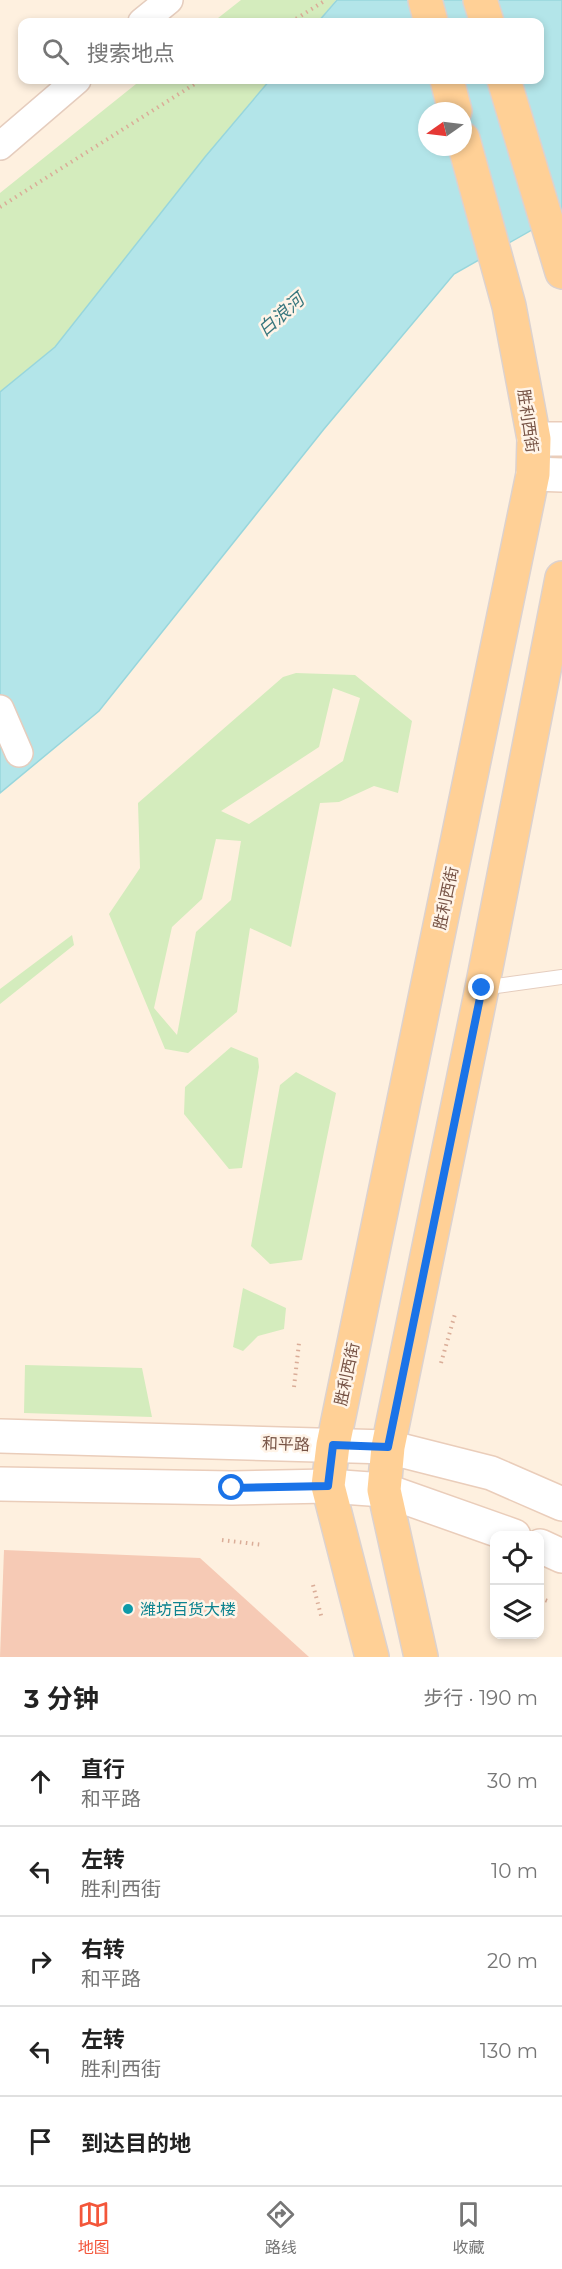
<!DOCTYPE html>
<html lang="zh">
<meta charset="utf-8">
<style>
:root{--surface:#fff;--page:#f6f6f6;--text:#222;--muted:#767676;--line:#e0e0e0;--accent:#f3563a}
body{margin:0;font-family:Montserrat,"Noto Sans SC",sans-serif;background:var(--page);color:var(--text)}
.controls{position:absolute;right:18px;bottom:18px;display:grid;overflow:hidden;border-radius:12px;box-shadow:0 3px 9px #0003}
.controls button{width:54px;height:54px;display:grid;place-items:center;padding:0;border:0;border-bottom:2px solid var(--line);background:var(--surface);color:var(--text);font:30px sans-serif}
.compass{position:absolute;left:418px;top:102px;width:54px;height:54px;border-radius:50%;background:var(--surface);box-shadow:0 3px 9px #0003;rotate:256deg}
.stop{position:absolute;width:18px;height:18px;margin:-14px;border:4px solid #1a73e8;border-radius:50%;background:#fff}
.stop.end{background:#1a73e8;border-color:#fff;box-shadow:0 2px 6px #0008}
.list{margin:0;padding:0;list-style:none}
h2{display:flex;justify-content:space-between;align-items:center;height:78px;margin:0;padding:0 24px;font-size:26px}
h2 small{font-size:20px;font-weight:400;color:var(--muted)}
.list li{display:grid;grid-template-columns:39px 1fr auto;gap:18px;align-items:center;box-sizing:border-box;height:90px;padding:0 24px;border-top:2px solid var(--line)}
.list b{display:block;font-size:22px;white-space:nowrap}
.list p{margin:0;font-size:20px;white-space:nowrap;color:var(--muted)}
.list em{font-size:20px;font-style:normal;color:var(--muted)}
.icon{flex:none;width:33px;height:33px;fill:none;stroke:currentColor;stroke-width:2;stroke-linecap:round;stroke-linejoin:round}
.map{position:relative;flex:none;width:562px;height:1657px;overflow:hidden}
.search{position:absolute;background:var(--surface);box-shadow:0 3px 9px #0003;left:18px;right:18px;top:18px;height:66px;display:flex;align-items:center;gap:15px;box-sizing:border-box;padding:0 21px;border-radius:12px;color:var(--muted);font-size:22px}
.sheet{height:528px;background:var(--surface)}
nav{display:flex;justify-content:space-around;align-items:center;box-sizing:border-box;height:84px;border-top:2px solid var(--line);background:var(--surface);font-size:16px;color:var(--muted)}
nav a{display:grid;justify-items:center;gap:3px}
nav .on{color:var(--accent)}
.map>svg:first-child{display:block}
.green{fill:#d4ecbd;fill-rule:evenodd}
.water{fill:#b3e5e9;stroke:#98d6dc;stroke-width:1.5;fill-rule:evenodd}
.building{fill:#f6cab5}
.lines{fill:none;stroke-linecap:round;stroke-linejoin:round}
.lane-casing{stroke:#e5cdbe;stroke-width:16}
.street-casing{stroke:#e5cdbe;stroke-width:30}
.secondary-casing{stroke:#eacdba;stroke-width:36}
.primary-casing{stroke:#dcd2cf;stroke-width:36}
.path{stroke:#daad98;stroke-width:4;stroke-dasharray:1.5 4.5;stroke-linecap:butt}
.lane{stroke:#fff;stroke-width:14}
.street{stroke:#fff;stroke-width:27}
.secondary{stroke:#fff;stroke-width:33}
.primary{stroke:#ffd096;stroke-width:33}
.route{stroke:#1a73e8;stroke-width:8}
.culture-dot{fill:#0f9aa8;stroke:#fff4e8;stroke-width:2}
.labels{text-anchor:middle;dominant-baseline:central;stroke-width:5;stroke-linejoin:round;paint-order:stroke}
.street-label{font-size:16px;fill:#775345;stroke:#fff4e8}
.culture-label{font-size:16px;fill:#0d838f;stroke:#fff4e8;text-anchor:start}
.water-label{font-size:18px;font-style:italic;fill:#38777e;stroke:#fff4e8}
</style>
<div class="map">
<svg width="562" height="1657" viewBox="0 0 562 1657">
<rect width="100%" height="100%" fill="#fef0df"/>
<!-- green -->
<path class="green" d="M241,0h95l-18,22h-105z
M141,80h129l-65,77 -150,190 -55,45v-199z
M296,673l59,2 57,46 -14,72 -24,-7 -35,16 -19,1 -29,144 -41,-19 -13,84 -49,41 -23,-4 -56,-135 31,-46 -2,-65 145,-126zM333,688l27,10 -17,63 -94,63 -28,-13 98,-64zM216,839l25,2 -10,59 -35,32 -19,103 -23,-27 18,-81 30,-28z
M72,935l2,10 -74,59v-15z
M231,1047l27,11 1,9 -17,101 -13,1 -45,-55 1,-27z
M296,1072l40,21 -34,167 -32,4 -19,-18 29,-161z
M243,1288l43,20 -2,21 -26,7 -15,15 -10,-4z
M25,1365l117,3 10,49 -128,-4z"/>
<!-- water -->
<path class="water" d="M337,0h225v213l-108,61 -130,155 -225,282 -99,82v-401l55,-45 150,-190 65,-77h270v-58h-222zM427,111h36v36h-36z"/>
<!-- building -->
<path class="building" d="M4,1550l196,8 109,99h-309z"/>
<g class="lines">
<!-- lane casing -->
<g class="lane-casing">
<path id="lane" d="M482,988l80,-11"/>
</g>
<!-- street casing -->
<g class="street-casing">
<path id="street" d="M142,22l27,-22
M0,146l77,-66
M0,709l19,44"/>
</g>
<!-- secondary casing -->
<g class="secondary-casing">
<path id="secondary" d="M534,439h28
M533,474l29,1
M0,1436l388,11 103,26 71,31
M0,1484l232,4 96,-2 56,4 130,46
M540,1546l22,10"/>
</g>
<!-- primary casing -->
<g class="primary-casing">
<path id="primary" d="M425,0l6,22
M480,0l7,22
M447,80l8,31
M504,80l58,192
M372,1657l-44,-171 5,-41 200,-971 1,-35 -25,-133 -46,-167
M421,1657l-37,-167 4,-43 94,-459 80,-410"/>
</g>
<!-- path -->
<path class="path" d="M291,22l35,-22
M0,207l201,-127
M441,1363l14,-49
M294,1387l5,-44
M222,1540l41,5
M313,1585l9,34
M540,1598l10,4"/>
<!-- lane -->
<use href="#lane" class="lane"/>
<!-- street -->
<use href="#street" class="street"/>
<!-- secondary -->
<use href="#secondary" class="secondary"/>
<!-- primary -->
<use href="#primary" class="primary"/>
</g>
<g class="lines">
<!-- route -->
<path class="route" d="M232,1488l96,-2 5,-41 55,2 94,-459"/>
</g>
<!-- markers -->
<circle class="culture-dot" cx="128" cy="1609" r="6"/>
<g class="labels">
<!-- street labels -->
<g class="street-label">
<text transform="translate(528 421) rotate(82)">胜利西街</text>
<text transform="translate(446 898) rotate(-78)">胜利西街</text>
<text transform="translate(347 1374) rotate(-78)">胜利西街</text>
<text transform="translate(286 1444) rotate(2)">和平路</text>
</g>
<!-- culture labels -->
<g class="culture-label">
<text x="140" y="1609">潍坊百货大楼</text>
</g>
<!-- water labels -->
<g class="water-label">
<text transform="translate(281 315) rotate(-41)">白浪河</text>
</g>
</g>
</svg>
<div class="controls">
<button><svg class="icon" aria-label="locate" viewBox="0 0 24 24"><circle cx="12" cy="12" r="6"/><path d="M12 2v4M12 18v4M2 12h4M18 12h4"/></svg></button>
<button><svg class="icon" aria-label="layers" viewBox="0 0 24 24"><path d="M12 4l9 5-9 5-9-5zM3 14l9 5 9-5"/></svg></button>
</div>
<svg class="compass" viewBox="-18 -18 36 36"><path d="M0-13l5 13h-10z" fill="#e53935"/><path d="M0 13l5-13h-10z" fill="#767676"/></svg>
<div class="stop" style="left:232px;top:1488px"></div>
<div class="stop end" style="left:482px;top:988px"></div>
<div class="search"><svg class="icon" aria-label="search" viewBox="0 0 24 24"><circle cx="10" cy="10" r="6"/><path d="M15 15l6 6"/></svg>搜索地点</div>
</div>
<section class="sheet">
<h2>3 分钟<small>步行 · 190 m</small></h2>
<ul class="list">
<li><svg class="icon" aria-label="ahead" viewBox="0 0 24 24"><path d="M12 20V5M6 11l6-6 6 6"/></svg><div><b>直行</b><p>和平路</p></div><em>30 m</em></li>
<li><svg class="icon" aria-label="left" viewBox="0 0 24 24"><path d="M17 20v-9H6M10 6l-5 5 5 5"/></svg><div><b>左转</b><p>胜利西街</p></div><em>10 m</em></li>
<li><svg class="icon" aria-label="right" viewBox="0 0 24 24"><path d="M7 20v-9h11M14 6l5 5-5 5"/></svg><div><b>右转</b><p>和平路</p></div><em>20 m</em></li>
<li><svg class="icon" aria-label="left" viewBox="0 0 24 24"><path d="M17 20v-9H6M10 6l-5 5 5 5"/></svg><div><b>左转</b><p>胜利西街</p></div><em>130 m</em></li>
<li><svg class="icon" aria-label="arrive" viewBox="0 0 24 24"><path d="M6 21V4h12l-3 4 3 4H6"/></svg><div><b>到达目的地</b></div></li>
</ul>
</section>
<nav>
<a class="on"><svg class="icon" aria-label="map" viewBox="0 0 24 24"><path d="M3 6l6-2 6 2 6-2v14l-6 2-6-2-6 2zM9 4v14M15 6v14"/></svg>地图</a>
<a><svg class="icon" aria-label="directions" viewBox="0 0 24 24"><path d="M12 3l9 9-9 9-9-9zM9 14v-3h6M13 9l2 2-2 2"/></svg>路线</a>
<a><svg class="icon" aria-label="saved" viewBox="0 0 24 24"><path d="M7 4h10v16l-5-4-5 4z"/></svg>收藏</a>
</nav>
